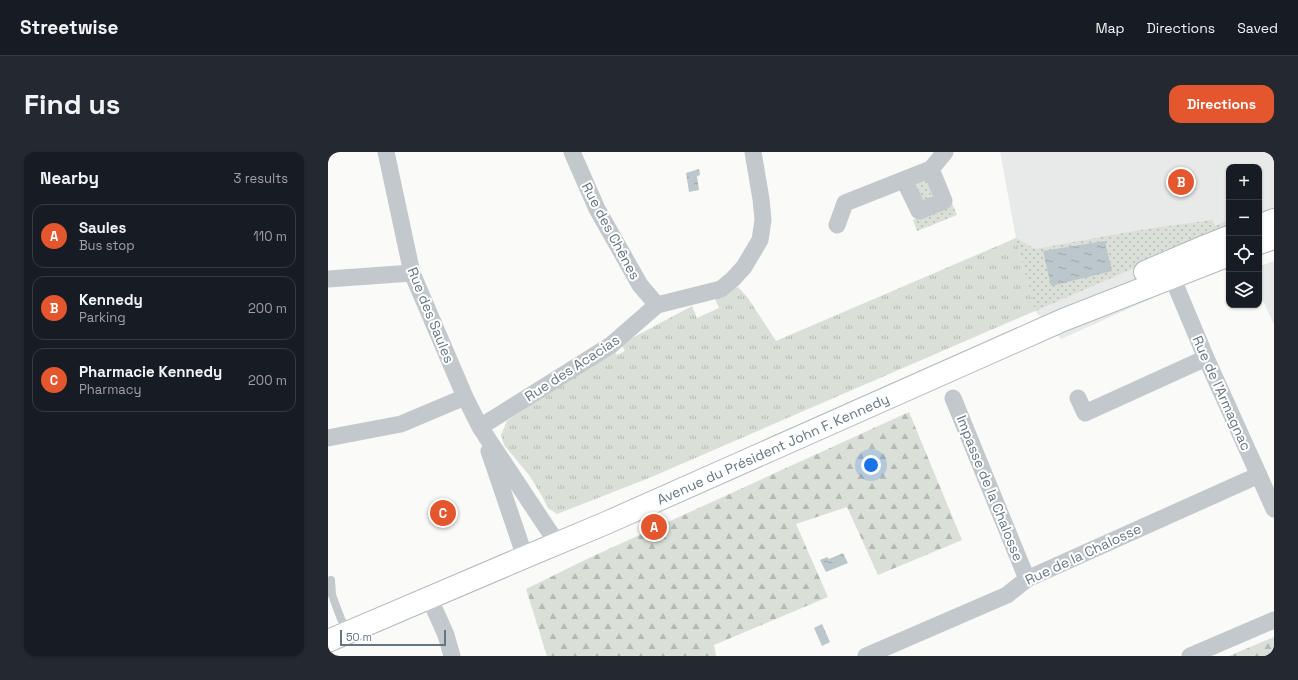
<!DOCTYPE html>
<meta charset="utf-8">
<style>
:root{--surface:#171b24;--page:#242831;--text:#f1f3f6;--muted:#9ea1a6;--line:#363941;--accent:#e4572e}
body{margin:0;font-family:"Space Grotesk",sans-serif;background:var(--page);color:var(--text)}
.controls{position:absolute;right:12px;top:12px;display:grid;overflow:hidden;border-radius:8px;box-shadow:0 1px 3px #0004}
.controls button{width:36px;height:36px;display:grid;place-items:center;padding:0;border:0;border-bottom:1px solid var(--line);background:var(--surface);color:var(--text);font:20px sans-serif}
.scale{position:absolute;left:12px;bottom:10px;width:106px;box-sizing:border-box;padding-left:4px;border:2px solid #657683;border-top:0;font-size:11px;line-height:14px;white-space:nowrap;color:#657683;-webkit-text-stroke:3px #fff;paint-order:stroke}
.you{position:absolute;left:543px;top:313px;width:14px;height:14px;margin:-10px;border:3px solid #fff;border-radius:50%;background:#1a73e8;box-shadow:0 0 0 6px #1a73e833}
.badge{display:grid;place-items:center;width:26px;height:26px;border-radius:50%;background:var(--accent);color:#fff;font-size:13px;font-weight:700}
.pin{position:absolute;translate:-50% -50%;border:2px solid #fff;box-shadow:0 1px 4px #0006}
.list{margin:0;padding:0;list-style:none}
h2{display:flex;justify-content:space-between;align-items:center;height:52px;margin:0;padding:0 16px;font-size:17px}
h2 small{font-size:13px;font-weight:400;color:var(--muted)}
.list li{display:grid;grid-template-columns:26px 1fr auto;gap:12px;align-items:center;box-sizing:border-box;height:64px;margin:0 8px 8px;padding:0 8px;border:1px solid var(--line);border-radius:12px}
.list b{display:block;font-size:15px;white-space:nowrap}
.list p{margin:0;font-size:13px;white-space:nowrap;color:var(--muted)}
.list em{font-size:13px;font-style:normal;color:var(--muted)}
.icon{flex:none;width:22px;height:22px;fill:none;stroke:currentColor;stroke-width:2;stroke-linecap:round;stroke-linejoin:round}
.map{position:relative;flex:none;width:946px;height:504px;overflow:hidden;border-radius:12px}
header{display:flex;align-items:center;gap:24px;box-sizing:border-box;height:56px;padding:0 20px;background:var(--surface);border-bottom:1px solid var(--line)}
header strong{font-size:19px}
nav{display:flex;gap:22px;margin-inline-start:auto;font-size:14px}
.intro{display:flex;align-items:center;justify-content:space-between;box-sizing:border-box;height:96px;padding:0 24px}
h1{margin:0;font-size:28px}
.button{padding:10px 18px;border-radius:12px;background:var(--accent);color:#fff;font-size:14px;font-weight:700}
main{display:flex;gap:24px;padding:0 24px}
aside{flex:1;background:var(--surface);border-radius:12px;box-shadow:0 1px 3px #0004}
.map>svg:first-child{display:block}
.built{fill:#e8e9e9}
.grass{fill:url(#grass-dots)}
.forest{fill:url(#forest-firs)}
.park{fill:url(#park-tufts)}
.water{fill:url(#water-ripples)}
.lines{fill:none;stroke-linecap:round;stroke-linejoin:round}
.secondary-casing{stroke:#b3babf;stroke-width:24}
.lane{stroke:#c3c8cc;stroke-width:8}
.street{stroke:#c3c8cc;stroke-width:17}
.secondary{stroke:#fff;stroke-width:22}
.labels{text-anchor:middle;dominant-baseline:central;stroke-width:4;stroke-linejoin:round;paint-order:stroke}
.street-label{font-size:14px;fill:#657683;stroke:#fff}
</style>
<header>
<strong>Streetwise</strong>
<nav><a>Map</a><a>Directions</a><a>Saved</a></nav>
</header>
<div class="intro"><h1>Find us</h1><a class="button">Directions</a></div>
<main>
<aside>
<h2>Nearby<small>3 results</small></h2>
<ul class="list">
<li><span class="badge">A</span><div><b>Saules</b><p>Bus stop</p></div><em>110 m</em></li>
<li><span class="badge">B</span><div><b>Kennedy</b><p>Parking</p></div><em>200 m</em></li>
<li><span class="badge">C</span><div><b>Pharmacie Kennedy</b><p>Pharmacy</p></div><em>200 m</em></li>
</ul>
</aside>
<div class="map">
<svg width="946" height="504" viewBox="0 0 946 504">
<defs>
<pattern id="grass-dots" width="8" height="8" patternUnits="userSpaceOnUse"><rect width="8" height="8" fill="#dadfd7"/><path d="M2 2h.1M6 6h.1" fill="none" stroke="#b4b9b4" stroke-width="1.8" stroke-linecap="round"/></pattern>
<pattern id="forest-firs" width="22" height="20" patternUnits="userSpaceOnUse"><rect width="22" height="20" fill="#dadfd7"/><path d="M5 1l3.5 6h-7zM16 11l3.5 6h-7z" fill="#b4b9b4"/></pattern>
<pattern id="park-tufts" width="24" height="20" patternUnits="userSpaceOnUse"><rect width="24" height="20" fill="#dadfd7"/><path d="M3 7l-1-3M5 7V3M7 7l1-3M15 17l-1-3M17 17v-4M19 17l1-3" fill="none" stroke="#b4b9b4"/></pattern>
<pattern id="water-ripples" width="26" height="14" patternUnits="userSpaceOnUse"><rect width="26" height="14" fill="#bbc7cb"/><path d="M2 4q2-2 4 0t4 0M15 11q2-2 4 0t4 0" fill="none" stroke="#9ca6aa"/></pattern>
</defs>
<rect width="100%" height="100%" fill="#fafaf8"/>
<!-- built -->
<path class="built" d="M672,0h274v99l-15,4v-88h-30v97l-168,75 -26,-28 -19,-73z
M946,109v64l-15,-33v-26z"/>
<!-- grass -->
<path class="grass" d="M599,24l12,19 -17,11 -10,-23z
M624,51l5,12 -40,16 -4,-11z
M884,68l3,6 14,-6v7l-194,84 -19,-73 19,11 105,-19z"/>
<!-- forest -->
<path class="forest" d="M581,260l53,128 -84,35 -31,-68 -51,17 32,73 -114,48 2,11h-169l-21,-67 61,-30z
M946,485v19h-45z"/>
<!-- park -->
<path class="park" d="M688,86l19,73 -386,167 -92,36 -9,-6 -6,-12 -13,-21 -25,-30 -3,-10 6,-14 106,-73 4,7 8,-4 -4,-7 71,-38 5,12 22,-10 -5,-11 24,-10 10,11 28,43z"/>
<!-- water -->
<path class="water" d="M371,17l1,6 -3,1 2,14 -10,2 -3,-19z
M777,89l7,30 -61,15 -8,-35z
M515,401l5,10 -22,9 -6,-12 7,-3 2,2z
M494,472l8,18 -8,4 -8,-18z"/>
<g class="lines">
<!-- secondary casing -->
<g class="secondary-casing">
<path id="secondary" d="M931,74l15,-6
M931,91l15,-5
M817,120l56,-24 28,-11
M0,489l197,-84 81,-34 457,-203 166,-65"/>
</g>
<!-- lane -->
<path class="lane" d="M3,428l1,15 9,24 7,13"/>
<!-- street -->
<path class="street" d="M58,0l26,121 53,124 15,30 77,116
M244,0l25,57 43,76 17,20
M576,28l15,31 25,-10 -13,-32
M509,73l8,-22 86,-34 14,-17
M844,125l34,81 68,151
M0,127l84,-6
M625,246l74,181
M750,246l7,15 121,-55
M152,275l131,-82 46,-40 64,-16 12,-10 11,-12 16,-27 3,-20 -2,-21 -8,-47
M0,286l73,-14 64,-27
M161,299l36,106
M101,445l17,38 6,21
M538,504l141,-61 20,-16 232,-104
M862,504l84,-36"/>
<!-- secondary -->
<use href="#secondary" class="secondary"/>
</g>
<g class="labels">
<!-- street labels -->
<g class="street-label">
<text transform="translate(283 79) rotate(62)">Rue des Chênes</text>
<text transform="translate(103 163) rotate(68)">Rue des Saules</text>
<text transform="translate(244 216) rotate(-33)">Rue des Acacias</text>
<text transform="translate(894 241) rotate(66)">Rue de l'Armagnac</text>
<text transform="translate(445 297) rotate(-24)">Avenue du Président John F. Kennedy</text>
<text transform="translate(662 336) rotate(68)">Impasse de la Chalosse</text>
<text transform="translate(755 402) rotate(-25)">Rue de la Chalosse</text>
</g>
</g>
</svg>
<div class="controls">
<button>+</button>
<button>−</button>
<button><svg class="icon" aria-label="locate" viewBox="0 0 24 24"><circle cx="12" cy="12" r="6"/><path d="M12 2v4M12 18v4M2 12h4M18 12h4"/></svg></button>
<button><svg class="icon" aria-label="layers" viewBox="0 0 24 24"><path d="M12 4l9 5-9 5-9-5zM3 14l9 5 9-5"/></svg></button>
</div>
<div class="scale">50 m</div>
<div class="you"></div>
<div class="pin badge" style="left:326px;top:375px">A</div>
<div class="pin badge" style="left:853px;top:30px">B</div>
<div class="pin badge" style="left:115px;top:361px">C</div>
</div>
</main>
